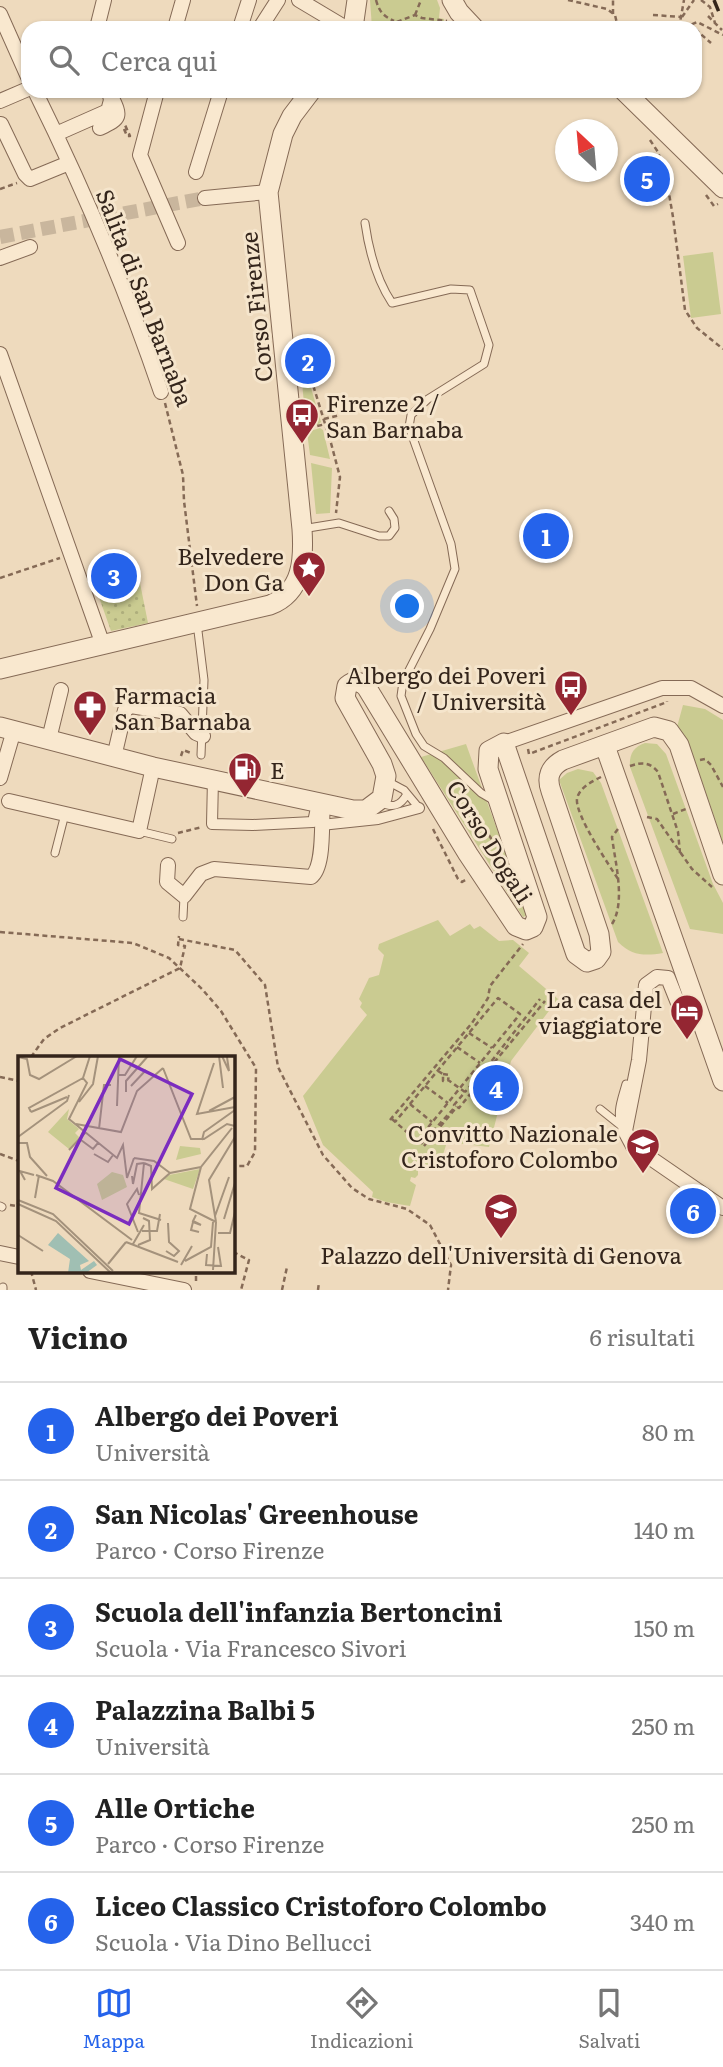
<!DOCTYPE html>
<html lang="it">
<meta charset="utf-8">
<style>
:root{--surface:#fff;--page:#f6f6f6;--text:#222;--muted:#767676;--line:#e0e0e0;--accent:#2563eb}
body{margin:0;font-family:Literata,serif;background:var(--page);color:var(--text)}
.compass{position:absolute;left:555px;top:119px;width:63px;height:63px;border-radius:50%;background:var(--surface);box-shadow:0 2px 5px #0004;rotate:334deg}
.you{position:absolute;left:408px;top:607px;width:24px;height:24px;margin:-18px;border:5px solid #fff;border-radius:50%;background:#1a73e8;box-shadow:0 0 0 10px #1a73e833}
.badge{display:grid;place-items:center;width:46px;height:46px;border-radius:50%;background:var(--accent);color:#fff;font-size:23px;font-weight:700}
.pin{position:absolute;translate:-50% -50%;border:4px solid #fff;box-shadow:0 2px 7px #0006}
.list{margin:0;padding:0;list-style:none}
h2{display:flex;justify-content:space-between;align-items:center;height:91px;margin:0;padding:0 28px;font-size:30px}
h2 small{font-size:23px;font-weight:400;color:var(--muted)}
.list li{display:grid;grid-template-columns:46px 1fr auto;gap:21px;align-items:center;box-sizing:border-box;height:98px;padding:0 28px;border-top:2px solid var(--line)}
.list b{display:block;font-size:26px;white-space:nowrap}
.list p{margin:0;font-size:23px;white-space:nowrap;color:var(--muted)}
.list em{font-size:23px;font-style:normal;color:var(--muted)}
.icon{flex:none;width:38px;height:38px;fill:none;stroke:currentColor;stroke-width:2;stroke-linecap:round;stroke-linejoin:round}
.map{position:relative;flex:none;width:723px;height:1290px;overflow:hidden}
.search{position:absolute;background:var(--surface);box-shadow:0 2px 5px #0004;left:21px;right:21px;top:21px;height:77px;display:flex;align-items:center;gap:18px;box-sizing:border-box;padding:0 24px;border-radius:21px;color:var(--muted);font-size:26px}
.sheet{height:679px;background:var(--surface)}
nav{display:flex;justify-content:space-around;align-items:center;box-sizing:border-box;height:98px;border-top:2px solid var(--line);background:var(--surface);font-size:19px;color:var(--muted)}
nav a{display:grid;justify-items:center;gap:4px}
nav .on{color:var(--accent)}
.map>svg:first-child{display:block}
.grass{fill:url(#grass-dots)}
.green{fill:#cacb91}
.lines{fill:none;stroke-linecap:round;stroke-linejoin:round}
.minor-tunnel{stroke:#c9b69d;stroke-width:14;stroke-dasharray:14 7;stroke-linecap:butt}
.service-casing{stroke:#856a56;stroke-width:9}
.pedestrian-casing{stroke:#856a56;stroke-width:12}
.minor-casing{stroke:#856a56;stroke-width:16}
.tertiary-casing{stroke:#856a56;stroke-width:21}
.path{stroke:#856a56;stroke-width:2.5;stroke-dasharray:5 3.5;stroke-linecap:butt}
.service{stroke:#f9e8cf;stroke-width:7}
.pedestrian{stroke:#f9e8cf;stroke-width:10}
.minor{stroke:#f9e8cf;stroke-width:14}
.tertiary{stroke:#f9e8cf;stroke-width:19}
.rail{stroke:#34251b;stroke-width:3.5;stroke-dasharray:12 12;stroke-linecap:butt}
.labels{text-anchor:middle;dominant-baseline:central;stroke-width:6;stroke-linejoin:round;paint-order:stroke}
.street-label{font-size:23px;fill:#34251b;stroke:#f5e5cc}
.poi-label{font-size:23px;fill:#34251b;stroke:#f5e5cc;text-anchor:end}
.inset-road{fill:none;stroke:#a4927c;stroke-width:2}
.view{fill:#7b2cbf;fill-opacity:0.15;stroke:#7b2cbf;stroke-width:3.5}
.inset-edge{fill:none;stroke:#34251b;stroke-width:3.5}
</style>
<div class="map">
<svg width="723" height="1290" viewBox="0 0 723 1290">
<defs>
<pattern id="grass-dots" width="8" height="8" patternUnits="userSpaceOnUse" patternTransform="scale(1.75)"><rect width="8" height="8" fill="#cacb91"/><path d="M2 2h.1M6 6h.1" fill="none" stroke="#aeae7c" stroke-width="1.8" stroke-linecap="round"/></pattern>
</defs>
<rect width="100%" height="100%" fill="#eedabd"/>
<!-- grass -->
<path class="grass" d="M137,568l11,55 -37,8 -16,-45z"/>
<!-- green -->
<path class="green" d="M370,0h67l3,8 -1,10 5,1v9h-72z
M713,252l8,62 -30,4 -8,-62z
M309,381l12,41 -3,3 -7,-1 -2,2 -3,-1 -4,-43z
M320,428l3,2 7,29 -20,-4 -3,-23z
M311,463l21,5 -2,45 -14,1z
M683,705l22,4 18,11v123l-28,-82 -18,-34z
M645,743l12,1 9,10 47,130 10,19v31l-33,-5 -60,-162c-1,-12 3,-20 15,-24z
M466,744l62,171 -5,2 -102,-160z
M578,769l15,3 8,11 62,170c-18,3 -31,3 -45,-11l-59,-162 8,-7z
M438,920l12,16 20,-12 4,5 6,-3 19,15 14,-1 16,13 -10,13 39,33 -47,62 -22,86 -42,-5 -7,22 -4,5 -18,-2v8l-3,3 -4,-1 -1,4 6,4 -6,21 -24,-4 -14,-5 1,-5 -50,-47 -20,-49 64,-81 -7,-8 2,-4 -3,-4 10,-21 10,-3 5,-20 -6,-6 1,-5z"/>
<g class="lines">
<!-- minor-tunnel -->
<path class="minor-tunnel" d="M0,237l205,-39"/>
<!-- service casing -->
<g class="service-casing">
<path id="service" d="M365,223c4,28 11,56 27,80l59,-14 19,1 19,55 -5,19 -56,35 -17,16 -2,12 42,117 4,25 -25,60 -27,53 -2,14 15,38 8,12 20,12 37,35 12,7
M302,529l37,-6 40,13h10l6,-8 -1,-9 -5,-8
M197,623l7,57 -3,75
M387,781l17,9 15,18
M380,802c12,6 20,5 27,-8
M139,831l33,8
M55,853l10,-39
M183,917l1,-20
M600,1109l20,16
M623,1128c-8,-14 -1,-29 3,-44
M0,1206l2,1
M3,1287v3"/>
</g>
<!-- pedestrian casing -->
<g class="pedestrian-casing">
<path id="pedestrian" d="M213,779l-1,45 41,1 60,-3 4,-19
M321,825l57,-6 41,-11"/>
</g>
<!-- minor casing -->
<g class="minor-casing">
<path id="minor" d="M299,0l47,28
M0,14l28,63
M97,28l7,-28
M175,28l8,-28
M240,28l9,-28
M260,28l18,-28
M35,91c48,97 91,198 126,301
M157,91l-17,64 38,88
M0,101l28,-12
M1,124l24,50 5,5 39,-16
M100,128c21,-10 21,-11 11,-32
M56,134l52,-23 3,-11 -2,-9
M196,172l25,-81
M205,198l63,-6
M0,258l30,-11
M0,354l103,291
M49,739l12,-49
M504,743l158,-55h29l32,18
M114,757l11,-47 6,-4 49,8 16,19 7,3
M0,778l14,-48
M9,801l130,30 14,-64
M168,865l-1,17 17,14 17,-22 13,-5 97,8c14,-10 10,-55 12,-73
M700,1018l-10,2 -6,-2 -16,-40 -11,-1 -11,8 -7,75 -14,71 8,15 90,62
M0,1253l19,4
M90,1271l94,19"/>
</g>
<!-- tertiary casing -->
<g class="tertiary-casing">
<path id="tertiary" d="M452,0l7,12 15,16
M353,28l4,-28
M624,91l99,97
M0,669l270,-64c33,-13 34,-46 32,-76l-34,-337 15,-58 9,-18 19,-25
M0,727l153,40 200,43h13l16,-12 4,-22 -4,-12 -37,-66 2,-12c7,-6 14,-5 20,2l101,166 48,72 10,4 7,-3 4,-10 -49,-148 1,-18 15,-8 72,211 11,8 9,-3 5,-7 -2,-18 -48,-143c-5,-14 -1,-24 12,-31l91,-33 15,4 10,14 44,130
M605,746l118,335"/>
</g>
<!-- path -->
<path class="path" d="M376,0c3,11 7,16 18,21
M568,0l39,9 8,6 3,13
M701,0l9,7 5,16
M613,14v-14
M415,15l6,-15
M653,15l28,2
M708,16l14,14
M682,17l12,-17
M381,28l34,-13 7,3 25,3
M679,28l5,-28
M684,28l13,-6 26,13
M695,29l16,14
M124,129l3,7h3l-5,-11
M650,140l8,12 8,24 7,41 12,93 12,18 26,21
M0,189l17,-6
M706,195l8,11 4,-2
M301,355l4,4 26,84 9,34 -4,36
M165,403l18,72 1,26 13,105
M324,419l16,-4
M309,428l17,-4
M0,578l60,-20
M528,749l1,5 138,-52v-1
M181,756l2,-6 8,3
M700,760l5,-1 6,6 12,22
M630,766c12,-4 20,-4 28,6l20,60 2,21
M601,777c-10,5 -22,11 -24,22 -2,16 32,66 41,80
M673,814l13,-5
M647,817l10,2 35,50 20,18
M433,829l25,50 4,3 5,-3
M178,833l24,-6
M477,836v-10l8,3 11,17
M612,924c14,-22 3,-62 0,-87l6,-8
M0,932l133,11 36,15 33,31 19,22 35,57 -1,84 -8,14h-14
M179,939l56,11 30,35 13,82 45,88 29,33 17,11 38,10 23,16 21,40 -3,25
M469,1033l23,15
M457,1047l23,16
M31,1057l13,-18 16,-11 120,-60 5,-22 -7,-1 1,-9
M438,1071l5,3v7l5,-1 17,12 -11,13 5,3 20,-25 -4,-2 -10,11
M443,1074l6,1 -1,5
M0,1077l19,4
M476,1081l64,-82
M478,1082l67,-81
M425,1086l23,17
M410,1104l22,18
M392,1119l25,22 103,-127 -22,-16 -103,124
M390,1120l82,-97 16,-25 2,-12 33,-42
M421,1144l35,-38
M424,1146l31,-37
M0,1154l19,7
M10,1205l6,1 3,-4
M233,1252l16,8 -8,30
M31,1271l5,19
M196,1281v-10
M282,1290l5,-23
M318,1290l1,-8"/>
<!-- service -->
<use href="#service" class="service"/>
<!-- pedestrian -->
<use href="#pedestrian" class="pedestrian"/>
<!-- minor -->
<use href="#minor" class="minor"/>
<!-- tertiary -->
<use href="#tertiary" class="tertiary"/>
<!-- rail -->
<path class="rail" d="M714,0l9,22"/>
</g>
<!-- icons -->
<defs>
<g id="bus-pin" transform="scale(1.75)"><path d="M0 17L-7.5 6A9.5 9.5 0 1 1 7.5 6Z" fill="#942632" stroke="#f5e5cc"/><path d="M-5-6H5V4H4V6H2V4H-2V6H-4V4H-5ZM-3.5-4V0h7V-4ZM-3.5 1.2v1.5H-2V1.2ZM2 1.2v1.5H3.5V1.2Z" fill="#fff"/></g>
<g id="sight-pin" transform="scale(1.75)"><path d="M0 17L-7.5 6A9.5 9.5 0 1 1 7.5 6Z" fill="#942632" stroke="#f5e5cc"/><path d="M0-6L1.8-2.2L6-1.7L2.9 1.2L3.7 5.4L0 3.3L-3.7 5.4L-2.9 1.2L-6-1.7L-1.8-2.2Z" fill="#fff"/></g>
<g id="pharmacy-pin" transform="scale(1.75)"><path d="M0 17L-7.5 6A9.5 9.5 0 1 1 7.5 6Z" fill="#942632" stroke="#f5e5cc"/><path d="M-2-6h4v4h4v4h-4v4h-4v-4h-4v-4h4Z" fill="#fff"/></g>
<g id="fuel-pin" transform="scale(1.75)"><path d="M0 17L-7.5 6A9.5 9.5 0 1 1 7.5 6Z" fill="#942632" stroke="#f5e5cc"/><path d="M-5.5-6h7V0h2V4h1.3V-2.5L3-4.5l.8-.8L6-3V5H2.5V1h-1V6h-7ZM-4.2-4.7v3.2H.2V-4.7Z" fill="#fff"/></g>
<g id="hotel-pin" transform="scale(1.75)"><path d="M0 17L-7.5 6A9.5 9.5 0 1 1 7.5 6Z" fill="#942632" stroke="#f5e5cc"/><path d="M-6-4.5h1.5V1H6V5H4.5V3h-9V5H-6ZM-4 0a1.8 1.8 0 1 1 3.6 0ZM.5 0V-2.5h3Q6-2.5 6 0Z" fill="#fff"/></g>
<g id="school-pin" transform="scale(1.75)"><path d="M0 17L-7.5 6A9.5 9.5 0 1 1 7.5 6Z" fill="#942632" stroke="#f5e5cc"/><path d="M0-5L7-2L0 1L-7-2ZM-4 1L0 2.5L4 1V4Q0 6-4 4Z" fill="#fff"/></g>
<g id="university-pin" transform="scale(1.75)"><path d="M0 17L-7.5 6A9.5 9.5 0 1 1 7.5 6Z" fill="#942632" stroke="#f5e5cc"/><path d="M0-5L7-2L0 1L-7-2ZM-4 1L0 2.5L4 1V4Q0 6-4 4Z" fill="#fff"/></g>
</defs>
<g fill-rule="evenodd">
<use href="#bus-pin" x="302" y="415"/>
<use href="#sight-pin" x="309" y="568"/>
<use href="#bus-pin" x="571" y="687"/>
<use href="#pharmacy-pin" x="90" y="707"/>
<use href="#fuel-pin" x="245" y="769"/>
<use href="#hotel-pin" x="687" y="1011"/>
<use href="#school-pin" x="643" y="1145"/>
<use href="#university-pin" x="501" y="1210"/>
</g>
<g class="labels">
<!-- street labels -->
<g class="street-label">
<text transform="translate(146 297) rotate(69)">Salita di San Barnaba</text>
<text transform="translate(255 307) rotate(-96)">Corso Firenze</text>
<text transform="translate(491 841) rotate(58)">Corso Dogali</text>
</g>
<!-- poi labels -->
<g class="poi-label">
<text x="326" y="402" text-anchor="start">Firenze 2 /<tspan x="326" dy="26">San Barnaba</tspan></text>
<text x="284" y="555">Belvedere<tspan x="284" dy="26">Don Ga</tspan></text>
<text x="546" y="674">Albergo dei Poveri<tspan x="546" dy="26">/ Università</tspan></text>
<text x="114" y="694" text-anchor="start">Farmacia<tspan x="114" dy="26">San Barnaba</tspan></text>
<text x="270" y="769" text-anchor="start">E</text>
<text x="662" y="998">La casa del<tspan x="662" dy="26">viaggiatore</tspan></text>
<text x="618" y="1132">Convitto Nazionale<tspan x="618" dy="26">Cristoforo Colombo</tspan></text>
<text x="501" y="1254" text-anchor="middle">Palazzo dell'Università di Genova</text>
</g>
</g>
<!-- overview -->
<g transform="translate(18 1056)">
<rect width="217" height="217" fill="#eedabd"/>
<path d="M51,53l-2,10 12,10 -4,4 5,5 -11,11 -21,-17zM162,90l20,2 1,6 -25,6zM182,113l-7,20 -29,-10 5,-4zM94,116l11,3 4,12 -25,13 -5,-16z" fill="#cacb91"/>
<path d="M40,177l31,28 -9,4 1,5 13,-9 3,4 -11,8h-18l2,-14 -22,-14z" fill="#a0bfb3"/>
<path class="inset-road" d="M72,0l-7,22 4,5 -18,36 48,39 6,-13 4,33 7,-20M201,0l4,32M204,0l7,15 -2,-14M0,1l9,2 3,16 9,4 38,-23M196,7l-17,51 38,-7M145,12l28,71h13l23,-15 8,2M101,19h6l12,-19M113,30l15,-16M108,36v-11l22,-25M61,46l14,-18 5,-28M99,50l2,-50M191,55l26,-14M13,56l-2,-4 54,-30M13,56l36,-15M58,68l45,8 16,-41 26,-23M81,73l5,-44h7M0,81l49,-36 2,-6M63,84l12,9 5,-6M184,84l2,-8 31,-22M0,87h9l3,14 17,19M51,94l16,-17M76,98l14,8 5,-7M116,102l20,3 16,12M126,107l7,3 1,23 18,-16 31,-6M126,107l-5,50 22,7M18,119l17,6 79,59M114,120l1,8 4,-20 7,-1M7,124l-5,-9 14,4M17,142l4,-23M0,144l35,14 60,57M0,148l38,17 55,52M178,159l-3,6 8,4 -8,-3 -2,8 8,2M197,160l14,-39M206,163l11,-36M198,166l-26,-13 11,-42 31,-39M198,166l-7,-42 26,-43M124,175h15l3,-17M120,176l-11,-28 10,-15 2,6M200,177h12l5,-21M0,179l25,16M108,186l52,20M115,188l11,-19M120,189l12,-5 -1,-19 -6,-3M148,195l8,5 5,-5 -10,-9 -1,-19M189,198l-1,11 15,1 -3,-19M167,205l26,-14 2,-25M90,208l18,-22M163,209l11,-19M195,214l3,-48"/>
<path class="view" d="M102,3l72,35 -63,130 -73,-36z"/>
<rect width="217" height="217" class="inset-edge"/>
</g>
</svg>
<svg class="compass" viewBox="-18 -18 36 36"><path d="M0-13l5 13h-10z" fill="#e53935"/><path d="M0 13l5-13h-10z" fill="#767676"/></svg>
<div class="you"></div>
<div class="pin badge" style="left:546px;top:536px">1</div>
<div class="pin badge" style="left:308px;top:361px">2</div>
<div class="pin badge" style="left:114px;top:576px">3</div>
<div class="pin badge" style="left:496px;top:1088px">4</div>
<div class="pin badge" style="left:647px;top:179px">5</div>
<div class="pin badge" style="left:693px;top:1211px">6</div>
<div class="search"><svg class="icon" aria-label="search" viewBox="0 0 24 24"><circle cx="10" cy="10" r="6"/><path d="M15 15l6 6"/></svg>Cerca qui</div>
</div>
<section class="sheet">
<h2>Vicino<small>6 risultati</small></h2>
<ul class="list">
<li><span class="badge">1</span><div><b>Albergo dei Poveri</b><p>Università</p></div><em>80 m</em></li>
<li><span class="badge">2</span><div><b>San Nicolas' Greenhouse</b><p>Parco · Corso Firenze</p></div><em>140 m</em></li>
<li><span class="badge">3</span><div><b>Scuola dell'infanzia Bertoncini</b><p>Scuola · Via Francesco Sivori</p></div><em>150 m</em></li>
<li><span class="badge">4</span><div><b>Palazzina Balbi 5</b><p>Università</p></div><em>250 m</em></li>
<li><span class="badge">5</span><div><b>Alle Ortiche</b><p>Parco · Corso Firenze</p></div><em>250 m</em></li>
<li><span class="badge">6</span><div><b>Liceo Classico Cristoforo Colombo</b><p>Scuola · Via Dino Bellucci</p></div><em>340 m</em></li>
</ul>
</section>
<nav>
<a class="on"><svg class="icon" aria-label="map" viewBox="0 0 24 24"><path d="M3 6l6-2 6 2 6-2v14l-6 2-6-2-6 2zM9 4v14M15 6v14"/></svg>Mappa</a>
<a><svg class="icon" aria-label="directions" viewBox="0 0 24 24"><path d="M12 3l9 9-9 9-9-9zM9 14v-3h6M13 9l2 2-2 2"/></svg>Indicazioni</a>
<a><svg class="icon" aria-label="saved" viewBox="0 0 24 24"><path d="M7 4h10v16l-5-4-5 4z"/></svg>Salvati</a>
</nav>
